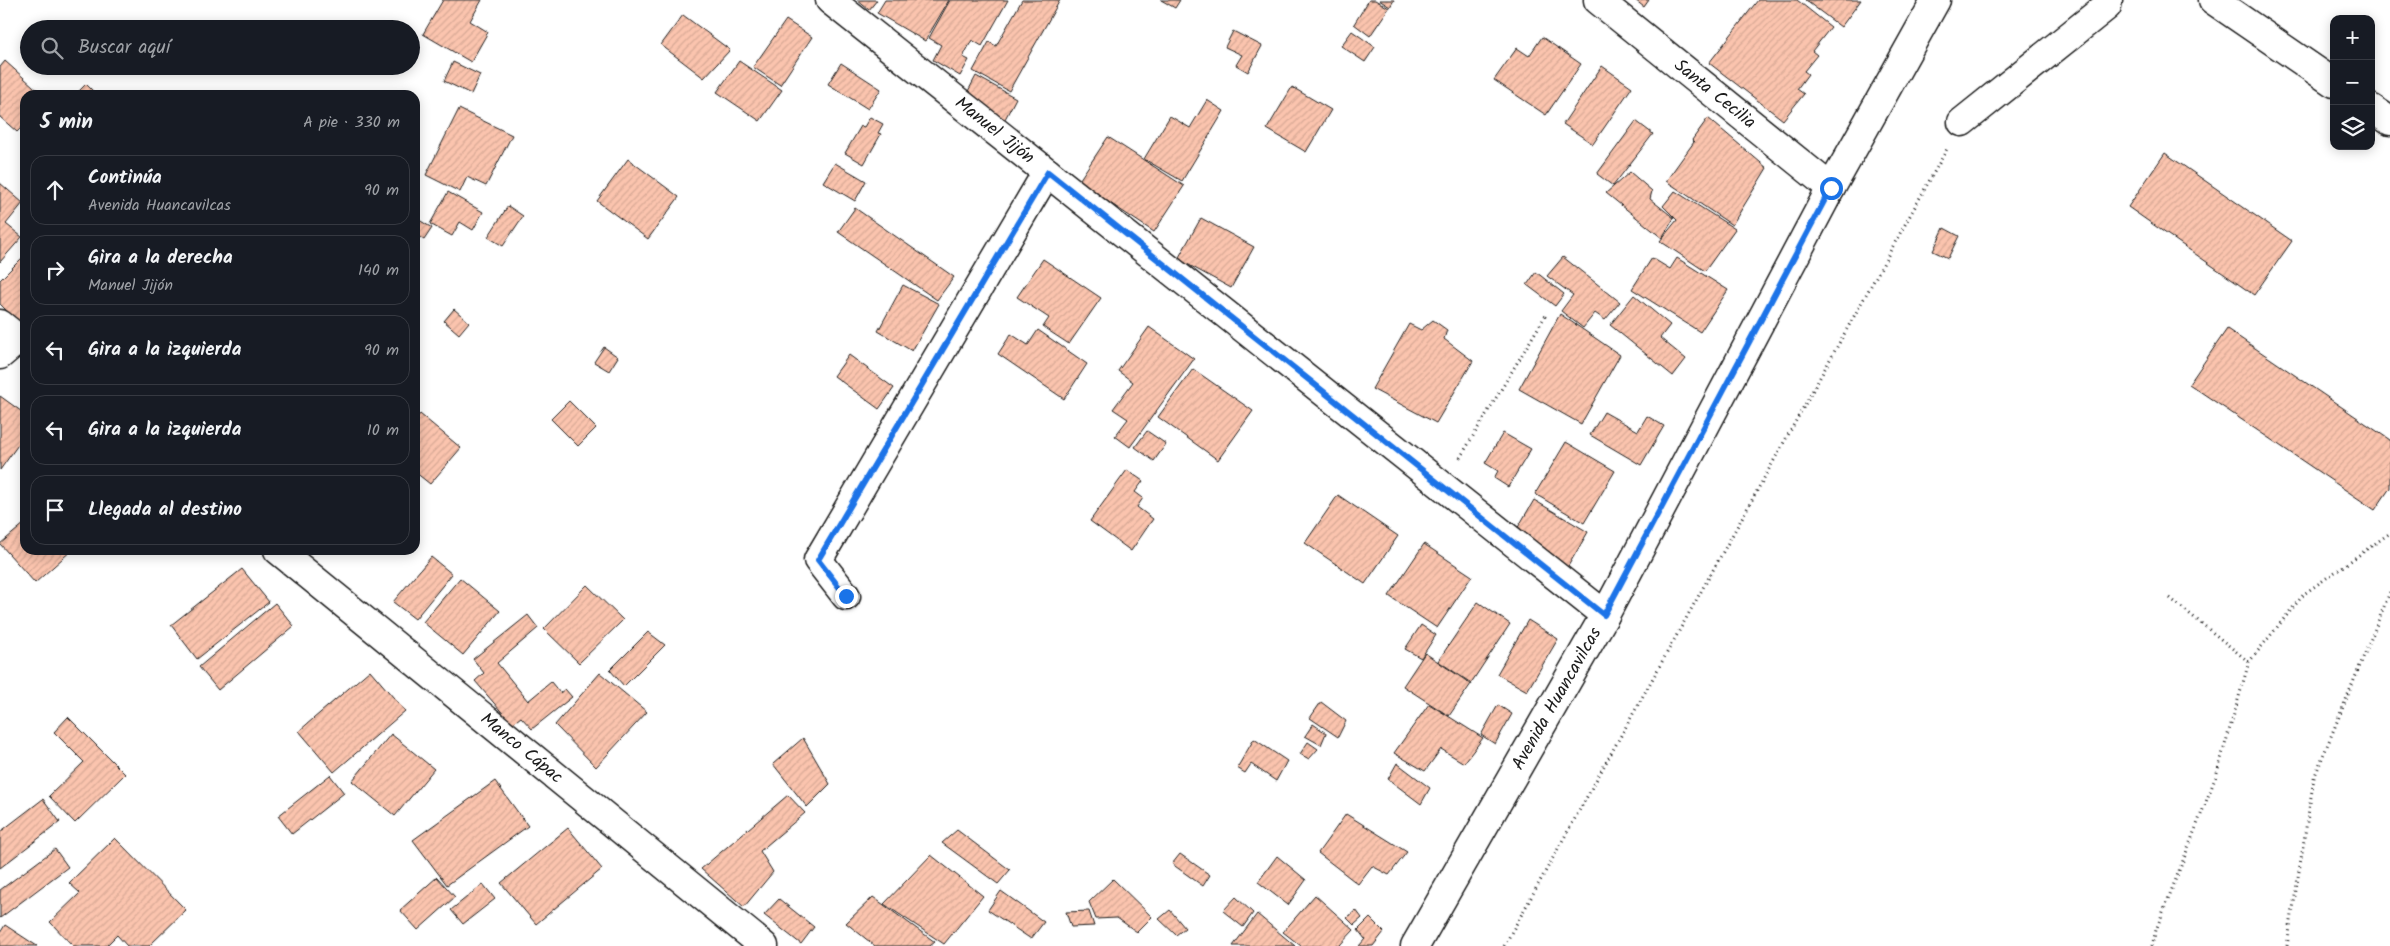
<!DOCTYPE html>
<html lang="es">
<meta charset="utf-8">
<style>
:root{--surface:#171b24;--page:#242831;--text:#f1f3f6;--muted:#9ea1a6;--line:#363941}
body{margin:0;font-family:Kalam,sans-serif;background:var(--page);color:var(--text)}
.controls{position:absolute;right:15px;top:15px;display:grid;overflow:hidden;border-radius:10px;box-shadow:0 2px 12px #0003}
.controls button{width:45px;height:45px;display:grid;place-items:center;padding:0;border:0;border-bottom:1px solid var(--line);background:var(--surface);color:var(--text);font:25px sans-serif}
.stop{position:absolute;width:15px;height:15px;margin:-11px;border:4px solid #1a73e8;border-radius:50%;background:#fff}
.stop.end{background:#1a73e8;border-color:#fff;box-shadow:0 1px 5px #0008}
.list{margin:0;padding:0;list-style:none}
h2{display:flex;justify-content:space-between;align-items:center;height:65px;margin:0;padding:0 20px;font-size:21px}
h2 small{font-size:16px;font-weight:400;color:var(--muted)}
.list li{display:grid;grid-template-columns:32px 1fr auto;gap:15px;align-items:center;box-sizing:border-box;height:70px;margin:0 10px 10px;padding:0 10px;border:1px solid var(--line);border-radius:15px}
.list b{display:block;font-size:19px;white-space:nowrap}
.list p{margin:0;font-size:16px;white-space:nowrap;color:var(--muted)}
.list em{font-size:16px;font-style:normal;color:var(--muted)}
.icon{flex:none;width:28px;height:28px;fill:none;stroke:currentColor;stroke-width:2;stroke-linecap:round;stroke-linejoin:round}
.map{position:relative;flex:none;width:2390px;height:946px;overflow:hidden}
.search{position:absolute;background:var(--surface);box-shadow:0 2px 12px #0003;left:20px;top:20px;width:400px;height:55px;display:flex;align-items:center;gap:12px;box-sizing:border-box;padding:0 18px;border-radius:28px;color:var(--muted);font-size:19px}
.panel{position:absolute;background:var(--surface);box-shadow:0 2px 12px #0003;left:20px;top:90px;width:400px;height:465px;border-radius:15px}
.map>svg:first-child{display:block}
.building{fill:url(#building-hatch);stroke:#1c1c1c}
.lines{fill:none;stroke-linecap:round;stroke-linejoin:round}
.street-casing{stroke:#1c1c1c;stroke-width:31}
.secondary-casing{stroke:#1c1c1c;stroke-width:31}
.path{stroke:#1c1c1c;stroke-width:3;stroke-dasharray:1 4;stroke-linecap:butt}
.street{stroke:#fff;stroke-width:28}
.secondary{stroke:#fff;stroke-width:28}
.route{stroke:#1a73e8;stroke-width:6}
.labels{text-anchor:middle;dominant-baseline:central;stroke-width:4;stroke-linejoin:round;paint-order:stroke}
.street-label{font-size:18px;fill:#1c1c1c;stroke:#fff}
</style>
<div class="map">
<svg width="2390" height="946" viewBox="0 0 2390 946">
<defs>
<pattern id="building-hatch" width="6" height="6" patternUnits="userSpaceOnUse" patternTransform="scale(1.25)"><rect width="6" height="6" fill="#fbc4ae"/><path d="M-1 1l2-2M0 6l6-6M5 7l2-2" fill="none" stroke="#d7a895"/></pattern>
</defs>
<rect width="100%" height="100%" fill="#fff"/>
<filter id="ink" filterUnits="userSpaceOnUse"><feTurbulence type="fractalNoise" baseFrequency=".02" numOctaves="2"/><feDisplacementMap in="SourceGraphic" scale="10" xChannelSelector="R" yChannelSelector="G"/><feConvolveMatrix kernelMatrix="1 2 1 2 8 2 1 2 1" color-interpolation-filters="sRGB"/></filter>
<g filter="url(#ink)">
<!-- building -->
<path class="building" d="M443,0h39l-12,21 18,11 -17,30 -48,-28z
M857,0h20l-8,10z
M885,0h64l-24,41 -48,-28z
M950,0h58l-26,46 -10,-6 -9,17 6,3 -9,16 -27,-16 8,-15 -12,-7z
M1022,0h38l-51,91 -36,-20 16,-29 7,4z
M1161,0h19l-5,8z
M1369,0h6l14,8 -19,28 -16,-12z
M1379,0h15l-4,7z
M1635,0h14l-5,7z
M1758,0h39l34,27 -19,24 5,4 -13,16 4,3 -11,15 7,5 -21,26 -74,-57z
M1805,0h56l-20,27z
M683,15l47,35 -26,28 -43,-33z
M786,20l26,17 -32,48 -27,-18z
M1233,31l29,15 -14,26 -12,-7 6,-10 -17,-8z
M1352,31l23,16 -10,15 -24,-16z
M1542,37l39,27 -35,51 -52,-35 23,-32 12,8z
M5,61l38,34h-18v29l-8,8 -17,-15v-50z
M739,61l43,29 -22,31 -43,-29z
M453,62l27,13 -9,19 -27,-13z
M841,63l40,26 -13,20 -40,-25z
M1602,66l30,21 -39,57 -30,-20z
M976,76l40,22 -11,21 -40,-22z
M86,84l11,11h-22z
M1292,87l39,23 -25,42 -39,-23z
M1207,100l17,11 -42,70 -38,-22 26,-43 20,12z
M459,109l53,26 -26,51 -19,-9 -7,15 -34,-17z
M870,117l13,7 -5,9 3,1 -17,30 -19,-11 16,-27 3,1z
M1708,118l59,50 -35,57 -66,-44 28,-39 -2,-2z
M1636,121l17,13 -40,52 -16,-12z
M1108,137l76,49 -30,46 -76,-50z
M2165,153l127,88 -38,54 -126,-88z
M628,159l51,38 -31,42 -51,-38z
M835,163l31,18 -11,20 -32,-19z
M1630,172l22,19 -2,8 24,19 -12,20 -56,-45z
M0,183l23,20 -17,21 16,13 -22,25z
M1675,191l60,38 -30,42 -45,-30 17,-21 -14,-14z
M448,192l35,20 -10,18 -13,-8 -8,14 -22,-12z
M508,206l15,10 -20,30 -15,-9z
M855,208l99,69 -17,23 -99,-68z
M416,218l16,10 -8,12 -9,-6z
M1201,218l53,29 -23,41 -53,-29z
M1944,228l15,8 -11,22 -15,-7z
M25,255v74l-25,-25v-24z
M1563,257l57,45 -15,18 -10,-7 -12,15 -22,-17 12,-16 -26,-19z
M1652,258l18,11 7,-11 51,32 -28,42 -68,-43z
M1043,259l58,39 -32,46 -26,-17 6,-9 -32,-21z
M1536,272l28,22 -9,12 -28,-21z
M903,285l36,19 -27,47 -34,-20z
M1634,295l36,30 -10,13 26,21 -13,17 -63,-51z
M454,309l15,13 -10,12 -15,-13z
M1560,314l60,41 -39,69 -62,-35z
M1433,320l14,10 -3,9 29,22 -37,62 -64,-34 37,-65 12,6z
M1149,327l45,32 -64,88 -15,-11 13,-17 -15,-10 20,-27 -15,-11z
M2227,329l163,111v48l-15,22 -186,-126z
M1038,330l49,34 -23,35 -66,-45 13,-20 17,11z
M604,347l14,10 -9,14 -15,-9z
M849,355l45,33 -15,21 -45,-33z
M1193,369l60,42 -35,49 -60,-43z
M0,396l25,18v21l-25,35z
M569,401l27,27 -18,18 -27,-27z
M1604,412l34,19 9,-15 17,10 -23,39 -51,-30z
M420,414l41,34 -31,36 -15,-12v-52z
M1147,431l19,13 -12,17 -19,-14z
M1503,433l28,16 -23,38 -14,-9 4,-7 -13,-8z
M1566,442l49,29 -31,52 -49,-29z
M1127,470l16,11 -8,11 8,6 -6,9 16,12 -22,32 -41,-30z
M1338,495l60,41 -33,48 -60,-41z
M1534,500l54,32 -21,36 -54,-32z
M25,523v27h47l-37,33 -35,-39z
M1424,544l48,32 -35,52 -48,-32z
M431,557l21,17 -37,45 -22,-17z
M242,569l27,33 -72,57 -26,-34z
M460,578l40,33 -37,44 -40,-33z
M587,585l36,35 -44,43 -35,-34z
M1478,602l32,22 -39,59 -33,-22z
M275,603l19,23 -76,64 -19,-23z
M528,615l10,13 -41,35 31,38 23,-19 9,11 5,-4 7,8 -40,32 -11,-12 -9,7 -37,-43 9,-8 -11,-14z
M1528,620l30,19 -31,52 -30,-17z
M1421,625l15,10 -15,23 -16,-9z
M648,632l17,13 -41,41 -14,-16z
M1425,653l46,31 -22,32 -46,-30z
M370,670l35,41 -71,61 -35,-41z
M600,673l47,39 -51,55 -41,-42z
M1321,702l25,19 -8,16 -28,-19z
M1429,704l54,34 -19,25 -23,-14 -16,22 -31,-18z
M1498,705l14,9 -17,30 -14,-9z
M68,717l57,57 -50,49 -26,-27 35,-34 -30,-30z
M1313,724l13,9 -5,12 -16,-9z
M391,734l43,35 -39,47 -43,-35z
M803,738l27,46 -23,23 -34,-43z
M1254,739l33,22 -11,20 -25,-17 -6,9 -8,-5z
M1308,742l10,7 -9,10 -9,-5z
M1397,763l33,25 -9,16 -33,-25z
M330,775l14,18 -52,41 -14,-18z
M495,781l33,45 -81,59 -34,-45z
M788,795l17,18 -45,38 13,21 -29,35 -43,-38z
M43,799l17,23 -60,46v-36z
M1346,814l61,38 -18,23 -17,-9 -14,18 -40,-31z
M568,828l34,41 -66,55 -35,-41z
M957,830l53,40 -12,14 -56,-41z
M115,838l71,72 -37,36h-22l-10,-11 -11,11h-33l-23,-24 30,-29 -11,-10z
M55,849l13,18 -68,51v-28z
M1180,854l30,21 -7,11 -31,-22z
M931,855l52,41 -39,48 -60,-40z
M1277,856l29,24 -18,25 -30,-23z
M437,877l18,20 -37,33 -18,-20z
M1113,879l39,38 -15,15 -20,-14 -21,1 -7,-17z
M483,884l12,15 -32,25 -12,-14z
M1001,891l43,31 -13,17 -43,-29z
M1315,895l39,35 -15,16h-38l-18,-14z
M873,897l62,45 -5,4h-55l-29,-23z
M1236,897l17,16 -10,14 -20,-16z
M779,899l35,28 -13,17 -37,-29z
M1170,910l15,18 -9,7 -17,-16z
M1356,910l6,8 -8,7 -7,-7z
M1089,911l5,15 -23,1 -5,-15z
M1257,914l38,32h-62z
M1370,918l14,14 -11,14h-14l6,-7 -7,-9z
M5,925l32,21h-37v-13z"/>
<g class="lines">
<!-- street casing -->
<g class="street-casing">
<g id="street">
<path id="s1" d="M830,0l775,615"/>
<path id="s2" d="M1598,0l233,188"/>
<path d="M2213,0l121,83"/>
<path d="M2371,108l19,13"/>
<path d="M1962,122l145,-116 1,-6"/>
<path d="M0,324l25,20"/>
<path d="M0,355l19,-16"/>
<path id="s3" d="M278,550l486,396"/>
</g>
</g>
<!-- secondary casing -->
<g class="secondary-casing">
<g id="secondary">
<path d="M846,596l-28,-36 229,-388"/>
<path id="s4" d="M1415,946l190,-331 226,-427 105,-188"/>
</g>
</g>
<!-- path -->
<path class="path" d="M1460,458l87,-145
M2170,598l79,64
M1504,946l443,-797
M2152,946l4,-16 60,-154 33,-114 55,-68 86,-61
M2287,946l27,-168 76,-186"/>
<!-- street -->
<use href="#street" class="street"/>
<!-- secondary -->
<use href="#secondary" class="secondary"/>
</g>
</g>
<g class="lines" filter="url(#ink)">
<!-- route -->
<path class="route" d="M846,596l-28,-36 230,-388 556,443 227,-427"/>
</g>
<g class="labels">
<!-- street labels -->
<g class="street-label">
<text stroke="none"><textPath href="#s2" startOffset="150">Santa Cecilia</textPath></text>
<text stroke="none"><textPath href="#s1" startOffset="210">Manuel Jijón</textPath></text>
<text stroke="none"><textPath href="#s4" startOffset="285">Avenida Huancavilcas</textPath></text>
<text stroke="none"><textPath href="#s3" startOffset="314">Manco Cápac</textPath></text>
</g>
</g>
</svg>
<div class="controls">
<button>+</button>
<button>−</button>
<button><svg class="icon" aria-label="layers" viewBox="0 0 24 24"><path d="M12 4l9 5-9 5-9-5zM3 14l9 5 9-5"/></svg></button>
</div>
<div class="stop" style="left:1831px;top:188px"></div>
<div class="stop end" style="left:846px;top:596px"></div>
<div class="search"><svg class="icon" aria-label="search" viewBox="0 0 24 24"><circle cx="10" cy="10" r="6"/><path d="M15 15l6 6"/></svg>Buscar aquí</div>
<section class="panel">
<h2>5 min<small>A pie · 330 m</small></h2>
<ul class="list">
<li><svg class="icon" aria-label="ahead" viewBox="0 0 24 24"><path d="M12 20V5M6 11l6-6 6 6"/></svg><div><b>Continúa</b><p>Avenida Huancavilcas</p></div><em>90 m</em></li>
<li><svg class="icon" aria-label="right" viewBox="0 0 24 24"><path d="M7 20v-9h11M14 6l5 5-5 5"/></svg><div><b>Gira a la derecha</b><p>Manuel Jijón</p></div><em>140 m</em></li>
<li><svg class="icon" aria-label="left" viewBox="0 0 24 24"><path d="M17 20v-9H6M10 6l-5 5 5 5"/></svg><div><b>Gira a la izquierda</b></div><em>90 m</em></li>
<li><svg class="icon" aria-label="left" viewBox="0 0 24 24"><path d="M17 20v-9H6M10 6l-5 5 5 5"/></svg><div><b>Gira a la izquierda</b></div><em>10 m</em></li>
<li><svg class="icon" aria-label="arrive" viewBox="0 0 24 24"><path d="M6 21V4h12l-3 4 3 4H6"/></svg><div><b>Llegada al destino</b></div></li>
</ul>
</section>
</div>
